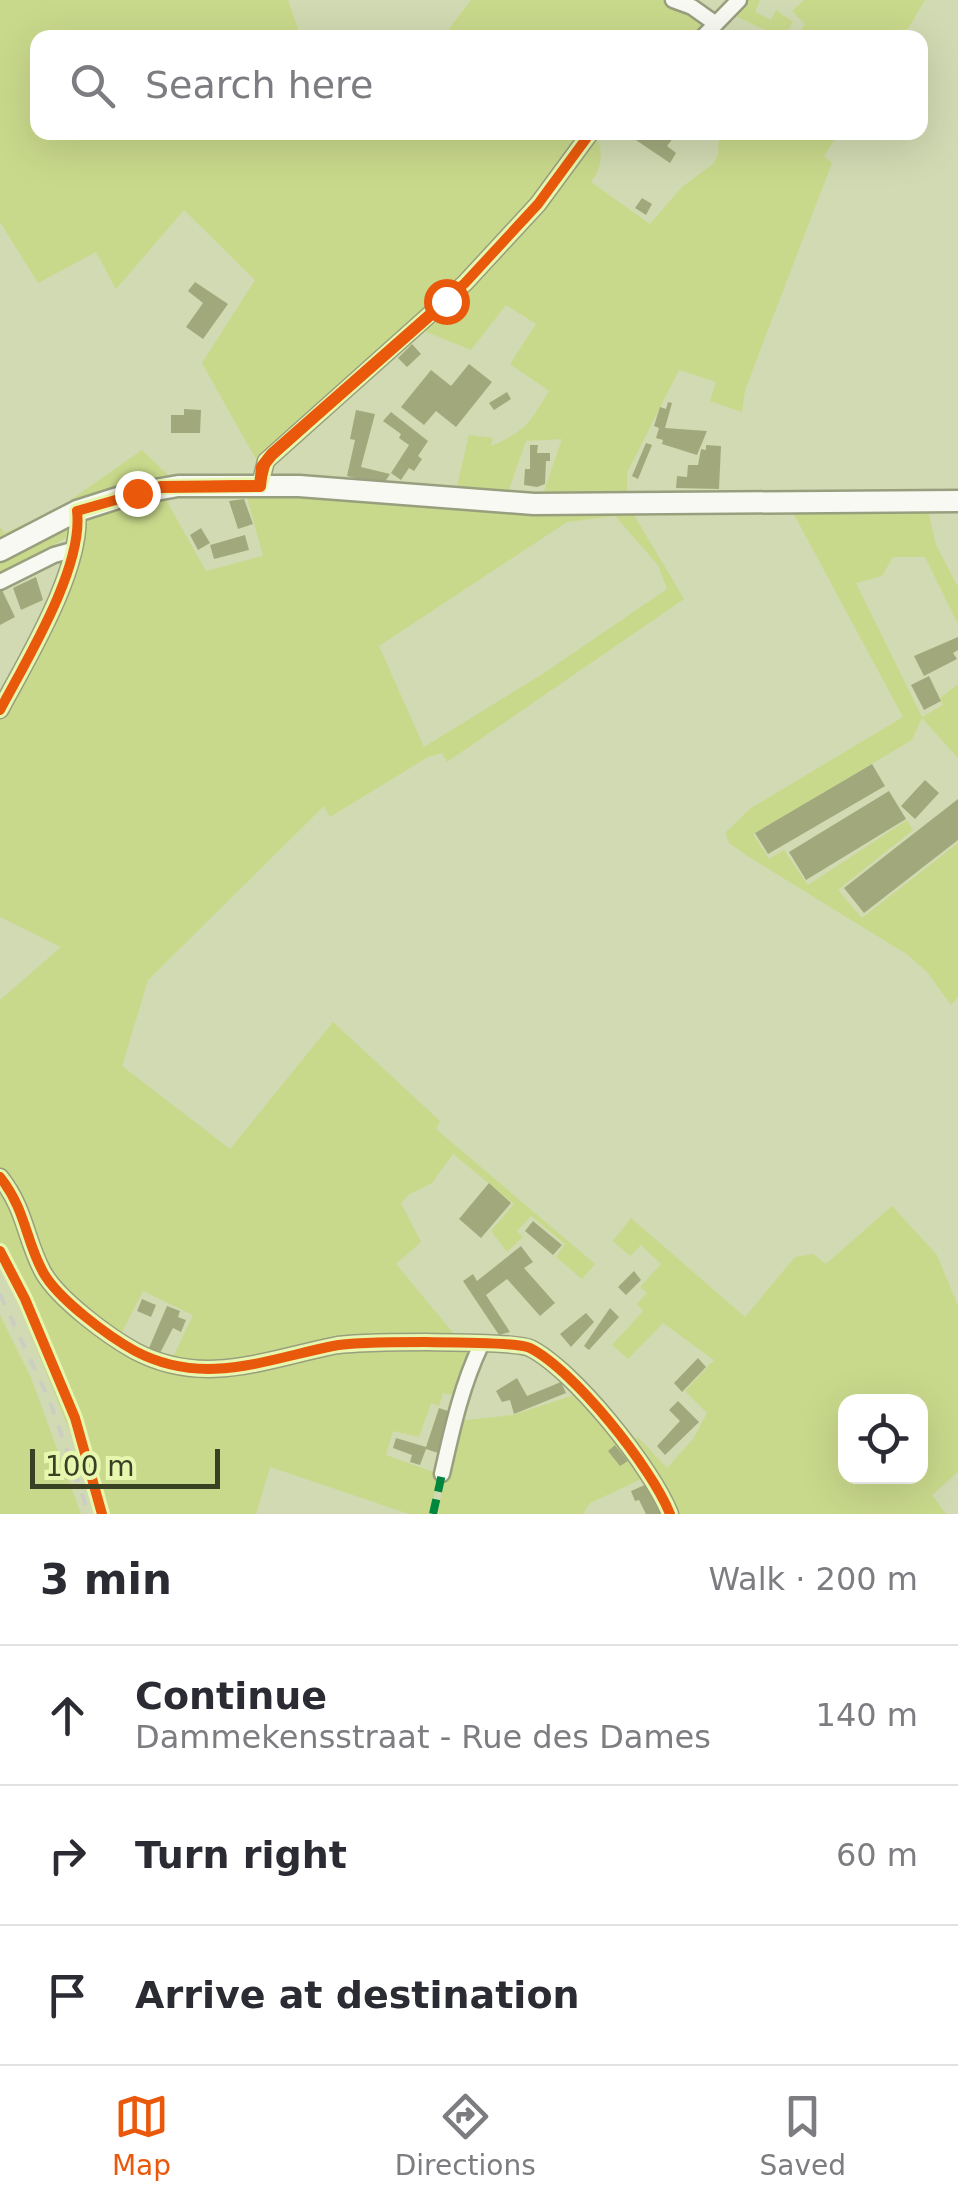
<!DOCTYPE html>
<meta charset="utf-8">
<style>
:root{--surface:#fff;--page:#f7f7f7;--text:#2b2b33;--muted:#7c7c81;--line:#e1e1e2;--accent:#ea580c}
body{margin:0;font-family:"DejaVu Sans",sans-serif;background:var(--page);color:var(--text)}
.controls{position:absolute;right:30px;bottom:30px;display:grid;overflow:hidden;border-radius:20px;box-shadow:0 10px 40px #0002}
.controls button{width:90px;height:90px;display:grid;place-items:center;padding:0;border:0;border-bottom:2px solid var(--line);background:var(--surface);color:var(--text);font:50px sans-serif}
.scale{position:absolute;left:30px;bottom:25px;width:190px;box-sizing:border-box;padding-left:10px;border:5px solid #3a4023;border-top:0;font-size:28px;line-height:35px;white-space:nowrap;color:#3a4023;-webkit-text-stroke:8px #e7f7af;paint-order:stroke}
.stop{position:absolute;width:30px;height:30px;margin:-22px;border:8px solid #ea580c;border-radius:50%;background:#fff}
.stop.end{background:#ea580c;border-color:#fff;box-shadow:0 2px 10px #0008}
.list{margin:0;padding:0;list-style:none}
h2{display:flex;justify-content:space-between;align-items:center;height:130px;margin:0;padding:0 40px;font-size:42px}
h2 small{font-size:32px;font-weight:400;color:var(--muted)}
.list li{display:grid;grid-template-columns:65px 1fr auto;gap:30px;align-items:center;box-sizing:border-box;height:140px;padding:0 40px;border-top:2px solid var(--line)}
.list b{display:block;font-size:38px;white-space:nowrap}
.list p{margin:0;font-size:32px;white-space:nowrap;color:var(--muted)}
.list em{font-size:32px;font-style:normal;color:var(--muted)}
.icon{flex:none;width:55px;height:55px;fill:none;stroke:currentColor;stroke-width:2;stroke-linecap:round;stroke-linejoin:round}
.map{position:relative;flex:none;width:958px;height:1514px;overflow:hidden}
.search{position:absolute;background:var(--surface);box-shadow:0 10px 40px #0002;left:30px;right:30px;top:30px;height:110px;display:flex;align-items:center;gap:25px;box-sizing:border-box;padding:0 35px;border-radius:20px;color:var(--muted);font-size:38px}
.sheet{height:550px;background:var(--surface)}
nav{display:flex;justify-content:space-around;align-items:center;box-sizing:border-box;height:140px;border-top:2px solid var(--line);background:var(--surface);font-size:28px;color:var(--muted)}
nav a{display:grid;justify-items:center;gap:5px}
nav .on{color:var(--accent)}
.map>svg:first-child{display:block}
.green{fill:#c9d98b;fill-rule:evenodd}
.building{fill:#a1a97c}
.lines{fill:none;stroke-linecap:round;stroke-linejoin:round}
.street-casing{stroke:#989f7f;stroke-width:19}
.secondary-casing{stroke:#989f7f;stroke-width:25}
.street{stroke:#f8f9f3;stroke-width:14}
.secondary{stroke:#f8f9f3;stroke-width:20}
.rail{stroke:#cccec3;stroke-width:4;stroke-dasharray:12 12;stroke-linecap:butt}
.quiet{stroke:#00873e;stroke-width:8;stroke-dasharray:15 8;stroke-linecap:butt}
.cycleway-casing{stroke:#e7f7af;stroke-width:16}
.cycleway{stroke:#e8590c;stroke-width:10}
.route{stroke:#ea580c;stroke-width:12}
</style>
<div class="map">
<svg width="958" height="1514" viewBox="0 0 958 1514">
<rect width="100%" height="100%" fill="#d1dab2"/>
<!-- green -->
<path class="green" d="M0,0h288l13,37 -263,1v94h295l2,5 11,-5 237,1 -40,59 -63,70 -222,201 -56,-100 53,-83 -71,-70 -68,79 -20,-37 -58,31 -38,-61z
M471,0h190c15,6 35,10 40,27l-8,11h-251z
M743,0h17l-5,12 16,8 5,-10 17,12 -6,10 8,5h-15l-47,-22z
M804,0h121l-22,37h-106l8,-13 -13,-13z
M719,133h120l-15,23 8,7 -87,227 -3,22 -32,-11 6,-19 -37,-12 -52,103v25l-86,2 21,-61 -36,2 -20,57 -51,-4 14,-59 24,3 -2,8c36,-16 38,-22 58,-55l-39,-27 26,-40 -30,-19 -35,45 -52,-21 173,-192 5,1c7,14 4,32 -6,44l59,42 32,-37 31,-23 5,-9z
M142,450l30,29 -172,67v-19l5,6 66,-30 -2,-2z
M245,490l386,20 53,89 -237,163 -5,-9 -14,4 -98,60 -6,-11 -176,174 -26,86 108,83 103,-127 107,99 -4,8 159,135 -13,15 -26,-22 9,-13 -34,-28 -14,15 6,6 -16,15 -16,-21 23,-27 -61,-50 -21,29 -24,12 -7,8 20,39 -25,22 63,76 -86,-2 -157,27 -55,-7 2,-5 11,2 19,-40 -50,-24 -23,45 -46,-34 -28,-33 -27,-74 -19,-25v-170l61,-53 -61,-30v-198l63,-126 28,-80 71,-20 44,78 57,-15zM615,516l43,49 9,24 -123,84 -120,74 -45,-101 188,-124z
M927,506l9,39 22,42v37l-33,-67h-32l-11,19 -26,7 66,134 21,-12 -3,-7 18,-14v74l-36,-40 -10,22 -159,94 16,25 15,-9 24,35 99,-65 6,10 -75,60 24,28 96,-75v154l-7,8 -24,-33 -19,-17 -159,-98 -20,-14 -4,-10 26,-25 152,-91 -113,-210z
M64,525l7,4 -5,9 -66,37v-16z
M0,1186l13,17 24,75 37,36 101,58 196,-24 99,2 -13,46 -14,-3 -4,13 -8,-3 -12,34 -26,-6 -7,24 53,19 -9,40h-21l-139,-47 -14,47h-158l-10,-38 -88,-217z
M892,1206l45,49 21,51v166l-26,23 14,19h-270l-12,-29 -34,-42 8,-6 29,31 26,-29 14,-26 -22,-22 29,-31 -51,-37 -35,36 -16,-14 31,-34 -6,-7 10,-11 -7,-6 21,-23 -20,-19 -11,11 -17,-15 18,-23 114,99 50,-60 18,-3 13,10zM846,1402h74v74h-74z
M0,1315l31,63 50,136h-81z
M574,1395l72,82 -56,26 -7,11h-146l21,-93 55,-6z"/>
<!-- building -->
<path class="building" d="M624,132l27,3 27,-3 -11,14 9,7 -6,10z
M642,198l10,6 -6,11 -11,-7z
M195,282l33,22 -25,35 -17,-12 17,-24 -15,-12z
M412,344l9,10 -14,13 -9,-9z
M469,364l23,18 -36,45 -20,-16 -12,14 -23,-18 30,-37 20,16z
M507,392l4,7 -17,11 -5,-7z
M668,402l4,1 -7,25 42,3 -10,24 -35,-11 1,-4 -7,-2 3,-10 -5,-2 6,-19 6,2z
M184,409l17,1 -1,23h-29v-18h13z
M356,410l19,4 -14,53 29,7 -7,11 -36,-9 8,-36 -5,-1z
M391,412l37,29 -10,15 4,3 -8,12 -5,-3 -8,12 -10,-7 18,-28 -10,-7 2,-4 -18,-13z
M646,443l6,2 -14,34 -6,-3z
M530,445h8l-1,8h13v8h-4l-1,23 -8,3 -13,-2 1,-16h5z
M706,445l15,1 -2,43 -43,-1 1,-12 10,1 1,-12h10l3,-16 5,1z
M244,499l9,25 -15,5 -9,-28z
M201,528l9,15 -12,7 -8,-15z
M245,535l4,15 -35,9 -4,-14z
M36,577l7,23 -22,10 -8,-22z
M0,586l15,31 -15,8z
M958,637v13l-5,3 4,6 -33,17 -10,-20z
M929,676l12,25 -17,9 -13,-25z
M872,764l13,22 -117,68 -13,-21z
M925,780l14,13 -24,26 -14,-13z
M889,791l17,28 -100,61 -17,-28z
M958,799v41l-94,73 -20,-25z
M489,1183l22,20 -30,35 -22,-19z
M533,1221l29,24 -9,10 -28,-24z
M521,1246l12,16 -9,6 31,35 -15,13 -33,-37 -21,16 24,37 -11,3 -36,-54 10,-7 4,7z
M634,1271l7,9 -15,15 -8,-8z
M142,1299l14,6 -5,12 -14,-6z
M167,1306l13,5 -2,6 8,3 -5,12 -8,-4 -13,25 -11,-5z
M610,1308l9,9 -30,33 -5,-4z
M586,1313l8,9 -23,25 -11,-13z
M698,1358l8,9 -24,25 -8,-9z
M517,1378l10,18 34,-14 5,11 -52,21 -4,-14 -8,2 -6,-11z
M678,1401l21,21 -34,33 -8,-9 23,-25 -11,-11z
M439,1408l12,4 -13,41 -12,-4 -6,16 -10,-3 2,-7 -19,-7 3,-10 30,9z
M615,1445l13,16 -8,5 -12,-15z
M647,1484l13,30h-14l-7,-14 -4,1 -4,-10z"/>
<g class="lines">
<!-- street casing -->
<g class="street-casing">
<path id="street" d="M673,0l19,7 24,17
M702,38l37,-38
M260,485l6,-24 199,-178 73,-79 53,-72
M0,582l54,-27 18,-5
M0,710c26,-49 84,-143 77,-199
M0,1177c26,33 25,62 43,95 15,27 65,64 92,79 68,36 129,9 198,-5 24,-5 180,-6 197,2 44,22 122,120 140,166
M442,1474c10,-44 19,-87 39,-129"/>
</g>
<!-- secondary casing -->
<g class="secondary-casing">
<path id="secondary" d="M0,551l77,-40 50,-16 51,-9h121l235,18 424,-3"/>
</g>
<!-- street -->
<use href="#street" class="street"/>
<!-- secondary -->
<use href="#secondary" class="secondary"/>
<!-- rail -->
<path class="rail" d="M0,1294l50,108 39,112"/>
<!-- quiet -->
<path class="quiet" d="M433,1514l9,-40"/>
<!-- cycleway casing -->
<g class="cycleway-casing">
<path id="cycleway" d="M0,710c26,-49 84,-143 77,-199l84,-24 99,-2 6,-24 199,-178 73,-79 53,-72
M0,1177c26,33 25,62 43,95 15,27 65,64 92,79 68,36 129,9 198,-5 24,-5 180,-6 197,2 44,22 122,120 140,166
M0,1251l25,48 50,119 27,96"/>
</g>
<!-- cycleway -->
<use href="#cycleway" class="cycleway"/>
</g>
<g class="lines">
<!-- route -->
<path class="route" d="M137,493l24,-6 99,-1 2,-19 10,-13 174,-153"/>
</g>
</svg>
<div class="controls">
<button><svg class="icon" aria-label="locate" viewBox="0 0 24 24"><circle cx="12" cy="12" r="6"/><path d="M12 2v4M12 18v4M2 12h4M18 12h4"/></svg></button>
</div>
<div class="scale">100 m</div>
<div class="stop" style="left:446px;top:301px"></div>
<div class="stop end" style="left:137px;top:493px"></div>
<div class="search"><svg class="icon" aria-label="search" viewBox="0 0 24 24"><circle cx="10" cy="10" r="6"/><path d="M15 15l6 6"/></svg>Search here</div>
</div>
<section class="sheet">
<h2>3 min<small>Walk · 200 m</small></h2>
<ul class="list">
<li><svg class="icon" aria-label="ahead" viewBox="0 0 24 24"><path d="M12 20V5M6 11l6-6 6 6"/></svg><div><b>Continue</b><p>Dammekensstraat - Rue des Dames</p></div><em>140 m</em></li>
<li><svg class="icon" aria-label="right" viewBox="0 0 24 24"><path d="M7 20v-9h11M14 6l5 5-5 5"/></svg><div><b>Turn right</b></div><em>60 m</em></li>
<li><svg class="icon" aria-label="arrive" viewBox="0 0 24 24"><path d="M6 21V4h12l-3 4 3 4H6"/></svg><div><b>Arrive at destination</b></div></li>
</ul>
</section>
<nav>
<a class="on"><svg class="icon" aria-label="map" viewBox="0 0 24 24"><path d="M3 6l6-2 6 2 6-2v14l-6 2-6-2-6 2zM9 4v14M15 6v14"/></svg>Map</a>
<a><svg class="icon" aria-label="directions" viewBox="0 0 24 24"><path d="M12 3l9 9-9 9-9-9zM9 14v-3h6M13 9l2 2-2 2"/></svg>Directions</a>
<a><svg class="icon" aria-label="saved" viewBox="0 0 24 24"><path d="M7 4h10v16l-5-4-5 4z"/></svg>Saved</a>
</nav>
